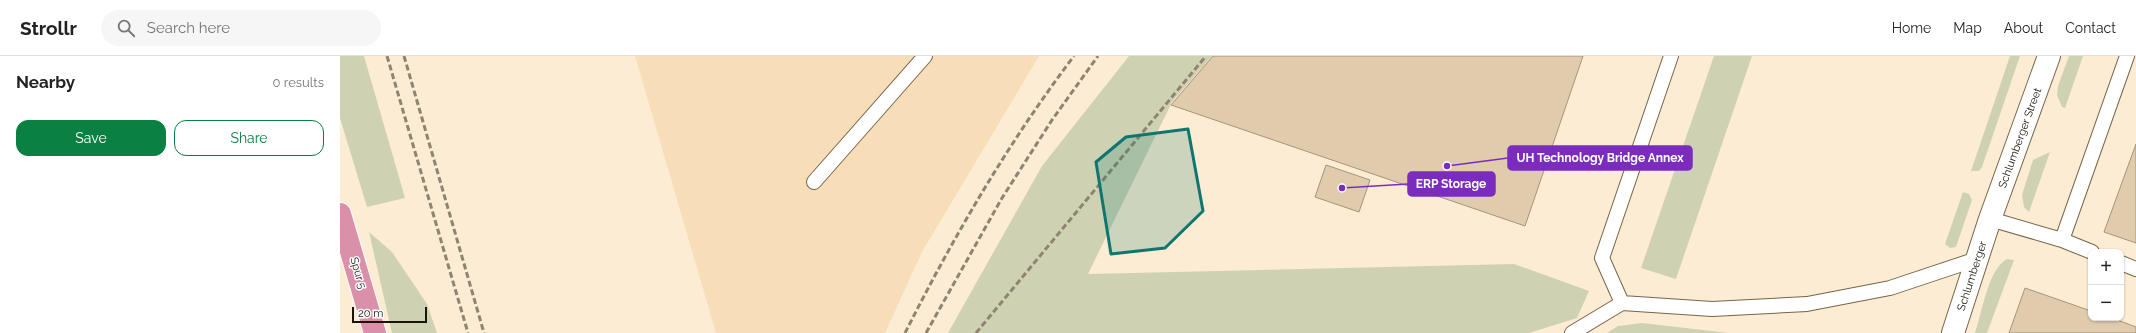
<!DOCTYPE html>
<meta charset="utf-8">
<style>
:root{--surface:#fff;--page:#f6f6f6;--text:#222;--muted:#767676;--line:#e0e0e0;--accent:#0b8043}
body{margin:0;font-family:Raleway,sans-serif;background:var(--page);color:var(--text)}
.controls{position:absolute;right:12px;bottom:12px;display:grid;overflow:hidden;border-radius:8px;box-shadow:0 1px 3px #0004}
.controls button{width:36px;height:36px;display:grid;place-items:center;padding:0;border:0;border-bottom:1px solid var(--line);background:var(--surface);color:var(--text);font:20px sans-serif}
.scale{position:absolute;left:12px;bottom:10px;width:75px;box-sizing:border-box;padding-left:4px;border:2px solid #1a1308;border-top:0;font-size:11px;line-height:14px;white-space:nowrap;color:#1a1308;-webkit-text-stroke:3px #fff;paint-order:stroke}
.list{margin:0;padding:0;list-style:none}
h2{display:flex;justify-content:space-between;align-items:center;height:52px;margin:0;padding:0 16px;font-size:17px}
h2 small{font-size:13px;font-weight:400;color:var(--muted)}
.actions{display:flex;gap:8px;padding:12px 16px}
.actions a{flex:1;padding:9px 0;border:1px solid var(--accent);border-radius:12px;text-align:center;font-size:14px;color:var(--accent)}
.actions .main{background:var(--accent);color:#fff}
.icon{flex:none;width:22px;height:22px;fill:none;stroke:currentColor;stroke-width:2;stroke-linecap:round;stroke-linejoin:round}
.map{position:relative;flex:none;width:1796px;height:277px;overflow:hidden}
header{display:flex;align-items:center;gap:24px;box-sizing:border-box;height:56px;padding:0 20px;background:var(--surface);border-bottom:1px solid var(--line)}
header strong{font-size:19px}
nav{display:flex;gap:22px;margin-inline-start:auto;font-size:14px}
.search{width:280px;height:36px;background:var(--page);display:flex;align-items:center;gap:10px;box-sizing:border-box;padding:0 14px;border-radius:22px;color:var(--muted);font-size:15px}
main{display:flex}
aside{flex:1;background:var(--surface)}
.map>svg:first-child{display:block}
.built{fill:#f7deb8}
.green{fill:#ced2b3}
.building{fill:#e0cbad;stroke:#a79477}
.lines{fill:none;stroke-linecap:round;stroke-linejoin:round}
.lane-casing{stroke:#77654a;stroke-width:16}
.street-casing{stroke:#77654a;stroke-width:24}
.highway-casing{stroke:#fff;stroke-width:24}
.lane{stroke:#fff;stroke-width:14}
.street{stroke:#fff;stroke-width:22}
.highway{stroke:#d990a8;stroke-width:22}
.rail{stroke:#8f8471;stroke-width:3;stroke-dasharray:6 3;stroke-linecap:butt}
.marked{fill:#0f766e;fill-opacity:0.2;stroke:#0f766e;stroke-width:3;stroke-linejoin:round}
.labels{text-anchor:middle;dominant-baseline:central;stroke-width:3;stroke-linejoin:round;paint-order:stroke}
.street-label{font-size:11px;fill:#1a1308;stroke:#fff}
.leader{fill:none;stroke:#7b2cbf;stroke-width:1.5}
.callout-dot{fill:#7b2cbf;stroke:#fff;stroke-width:1.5}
.callout{fill:#7b2cbf;stroke:#7b2cbf;stroke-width:1.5}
.callout-label{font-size:12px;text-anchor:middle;font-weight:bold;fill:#fff}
</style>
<header>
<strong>Strollr</strong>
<div class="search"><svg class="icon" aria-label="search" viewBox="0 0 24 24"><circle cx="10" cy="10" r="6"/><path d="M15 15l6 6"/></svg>Search here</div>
<nav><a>Home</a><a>Map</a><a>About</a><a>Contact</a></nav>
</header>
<main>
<aside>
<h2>Nearby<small>0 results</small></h2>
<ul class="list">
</ul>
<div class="actions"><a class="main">Save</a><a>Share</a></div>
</aside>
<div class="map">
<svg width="1796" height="277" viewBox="0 0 1796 277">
<rect width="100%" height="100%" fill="#fcecd3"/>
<!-- built -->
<path class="built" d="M295,0h404l-117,196 -37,81h-169z"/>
<!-- green -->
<path class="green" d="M0,0h24l41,142 -38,9 -27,-89z
M789,0h83l-40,46 -84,172 426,-10 75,27 -12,27 -48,15h-581l94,-167z
M1374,0h38l-76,223 -35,-11z
M1670,0h10l-38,111 -3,4h-8z
M1729,0h14l-18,52 -3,-1 -5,-12 1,-9z
M1710,96l-21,60 -5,-5 -2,-12 11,-35z
M1623,136l6,2 3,6 -16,47 -6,1 -5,-4z
M29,176l23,20 35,52 10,29h-45z
M1667,203l7,1 -27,73h-12c7,-20 13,-64 32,-74z
M1302,267l87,10h-122l11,-7z"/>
<!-- building -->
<path class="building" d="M873,0h370l-58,170 -354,-121z
M1796,88v99l-32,-11z
M986,109l44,15 -11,32 -44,-15z
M1685,232l66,23v7h21l24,9v6h-127z"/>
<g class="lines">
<!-- lane casing -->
<g class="lane-casing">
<path id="lane" d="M474,126l111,-126
M1650,163l72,21 30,12
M1722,184l65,-184
M1781,207l15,6
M1282,247l-20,-45 69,-202
M1232,277l50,-30 90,6 95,-5 83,-16 87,-29"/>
</g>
<!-- street casing -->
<g class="street-casing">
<path id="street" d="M1613,277l37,-114 59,-163"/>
</g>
<!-- highway casing -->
<g class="highway-casing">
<path id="highway" d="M0,158l35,119"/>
</g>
<!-- lane -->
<use href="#lane" class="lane"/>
<!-- street -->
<use href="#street" class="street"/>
<!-- highway -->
<use href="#highway" class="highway"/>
<!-- rail -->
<path class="rail" d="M47,0l81,277
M64,0l80,277
M565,277c49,-97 103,-190 169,-277
M586,277l76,-135 50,-78 46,-64
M636,277l230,-277"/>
</g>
<!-- marked area -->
<path class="marked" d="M848,73l15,82 -38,37 -54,6 -15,-92 30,-25z"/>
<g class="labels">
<!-- street labels -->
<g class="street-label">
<text transform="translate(1680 82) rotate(-70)">Schlumberger Street</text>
<text transform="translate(18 217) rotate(74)">Spur 5</text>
<text transform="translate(1632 220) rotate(-72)">Schlumberger</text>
</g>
</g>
<!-- callouts -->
<path class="leader" d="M1107 110L1168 102M1002 132L1068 128"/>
<g class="callout-dot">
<circle cx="1107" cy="110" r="4"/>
<circle cx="1002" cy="132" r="4"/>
</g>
<g class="callout">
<rect x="1168" y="90" width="184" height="24" rx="4"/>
<rect x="1068" y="116" width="87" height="24" rx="4"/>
</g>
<g class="callout-label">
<text x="1260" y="106">UH Technology Bridge Annex</text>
<text x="1111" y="132">ERP Storage</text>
</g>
</svg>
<div class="controls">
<button>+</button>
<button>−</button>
</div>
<div class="scale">20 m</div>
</div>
</main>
